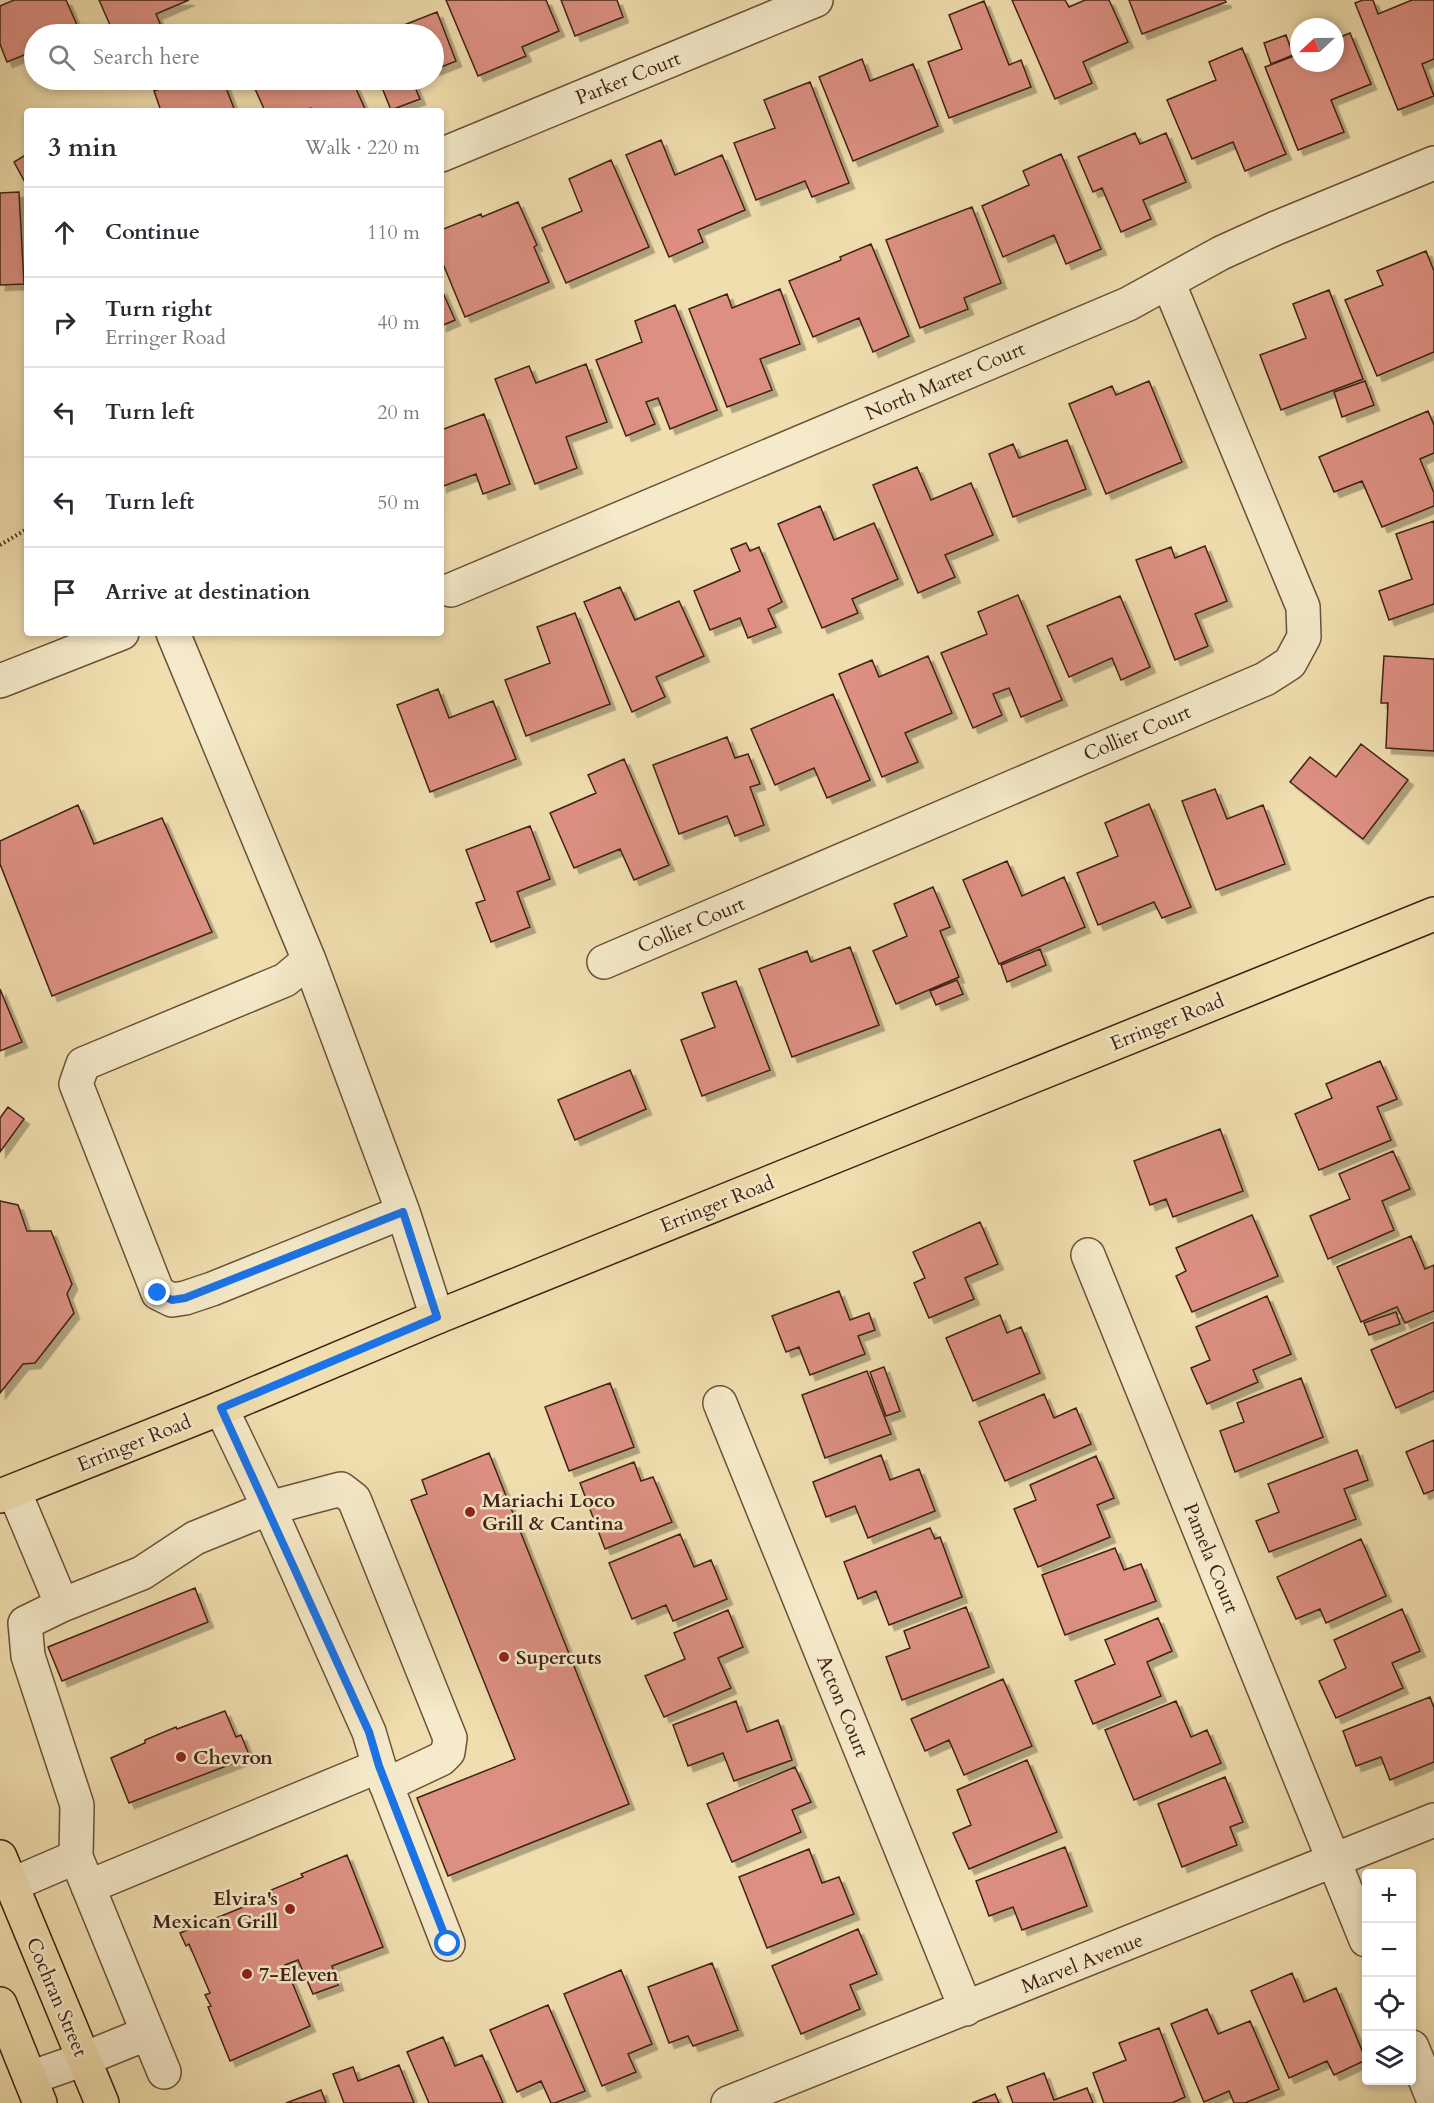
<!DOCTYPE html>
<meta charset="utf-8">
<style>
:root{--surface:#fff;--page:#f2f2f3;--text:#2b2b33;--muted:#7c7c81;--line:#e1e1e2}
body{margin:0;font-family:Cardo,serif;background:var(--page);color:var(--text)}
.controls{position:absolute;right:18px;bottom:18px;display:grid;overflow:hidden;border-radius:6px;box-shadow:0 3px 9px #0003}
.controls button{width:54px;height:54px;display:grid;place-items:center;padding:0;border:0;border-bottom:2px solid var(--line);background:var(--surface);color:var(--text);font:30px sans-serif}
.compass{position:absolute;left:1290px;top:18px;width:54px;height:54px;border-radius:50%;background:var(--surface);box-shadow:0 3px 9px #0003;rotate:248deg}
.stop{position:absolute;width:18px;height:18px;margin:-14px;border:4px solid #1a73e8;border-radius:50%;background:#fff}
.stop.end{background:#1a73e8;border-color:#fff;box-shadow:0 2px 6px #0008}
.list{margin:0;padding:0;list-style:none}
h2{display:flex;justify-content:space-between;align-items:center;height:78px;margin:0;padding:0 24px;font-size:26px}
h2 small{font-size:20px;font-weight:400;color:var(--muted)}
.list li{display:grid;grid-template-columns:39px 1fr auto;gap:18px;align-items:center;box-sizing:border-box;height:90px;padding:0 24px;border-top:2px solid var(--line)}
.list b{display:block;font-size:22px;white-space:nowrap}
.list p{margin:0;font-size:20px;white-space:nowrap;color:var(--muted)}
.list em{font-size:20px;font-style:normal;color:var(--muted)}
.icon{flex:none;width:33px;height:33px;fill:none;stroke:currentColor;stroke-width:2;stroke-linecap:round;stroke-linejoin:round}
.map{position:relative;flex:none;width:1434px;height:2103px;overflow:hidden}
.search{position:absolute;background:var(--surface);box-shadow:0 3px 9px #0003;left:24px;top:24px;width:420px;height:66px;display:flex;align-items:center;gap:15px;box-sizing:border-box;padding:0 21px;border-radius:33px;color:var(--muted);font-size:22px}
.panel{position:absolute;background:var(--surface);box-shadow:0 3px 9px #0003;left:24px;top:108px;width:420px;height:528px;border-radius:6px}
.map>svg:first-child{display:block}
.building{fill:#dd9082;stroke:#402215;stroke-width:1.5;filter:url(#shadow)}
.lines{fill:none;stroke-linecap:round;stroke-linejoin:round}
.minor-casing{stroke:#6c513b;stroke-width:36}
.major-casing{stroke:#402215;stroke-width:36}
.path{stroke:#402215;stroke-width:4;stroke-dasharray:1.5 3;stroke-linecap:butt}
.minor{stroke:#f5eaca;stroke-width:33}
.major{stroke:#f0deae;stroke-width:33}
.route{stroke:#1a73e8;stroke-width:8}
.poi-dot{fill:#8f2418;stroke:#f5eaca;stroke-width:2}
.labels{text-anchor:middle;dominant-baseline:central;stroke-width:5;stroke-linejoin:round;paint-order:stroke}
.street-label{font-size:20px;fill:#402215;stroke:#f5eaca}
.poi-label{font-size:20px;font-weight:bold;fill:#402215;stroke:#f5eaca;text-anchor:start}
</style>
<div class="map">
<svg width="1434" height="2103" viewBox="0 0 1434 2103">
<defs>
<filter id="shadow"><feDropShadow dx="5.5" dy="5.5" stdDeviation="0" flood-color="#0004"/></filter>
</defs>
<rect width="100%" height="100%" fill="#f0deae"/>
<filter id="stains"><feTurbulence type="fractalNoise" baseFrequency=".00333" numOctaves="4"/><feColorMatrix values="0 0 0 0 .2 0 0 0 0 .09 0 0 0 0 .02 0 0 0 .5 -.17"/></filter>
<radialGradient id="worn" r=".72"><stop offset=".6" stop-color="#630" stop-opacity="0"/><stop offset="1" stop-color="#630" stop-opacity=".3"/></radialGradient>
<!-- building -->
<path class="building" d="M14,0h52l15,34h-47v17l-27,11 -7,-18v-38z
M99,0h90l-33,14 8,19 -3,1h-47z
M446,0h100l13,31 -37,16 4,9 -48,20z
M561,0h56l6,17 -48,19z
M1012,0h53l4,7 16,-7h24l19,42 -45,20 9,21 -37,16z
M1129,0h96l1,2 -84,32z
M1363,0h10l5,14 34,-14h22v59l-12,5 12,32 -36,14 -43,-107z
M984,1l25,64 12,-5 10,27 -82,31 -21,-56 34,-13 -13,-34z
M437,12l19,49 -22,9v-36h-53z
M1350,33l21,51 -40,16 13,32 -46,18 -33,-83 34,-13v9h36v-24z
M1286,35l7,20 -22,9 -7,-21z
M1242,48l44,106 -41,17 -12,-29 -41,17 -25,-59 49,-20 -7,-18z
M862,59l8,22 43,-17 25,62 -85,35 -34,-84z
M185,80h38l12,31h-74l-7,-20z
M251,80h101l14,31h-54l-1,-3 -7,3h-39z
M379,80h33l8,19 -29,11z
M810,82l39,101 -37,14 -7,-16 -49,19 -22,-57 41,-15 -11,-28z
M1135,133l5,11 26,-11 20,49 -43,18 8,19 -30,13 -19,-44 -9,4 -15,-35z
M661,140l14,35 47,-20 23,55 -47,20 5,12 -34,15 -43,-102z
M27,154v32l-13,-24z
M1061,154l40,95 -35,15 -12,-29 -51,22 -21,-51 47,-21 -6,-14z
M611,160l38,87 -83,36 -24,-55 40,-17 -13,-32z
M19,192l5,92 -24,1v-92z
M518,202l19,43 -3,2 15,35 -84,35 -24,-58v-29l40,-16 1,3z
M972,207l29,76 -37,15 4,11 -48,19 -34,-88z
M871,244l38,92 -36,16 -14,-34 -46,19 -24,-56 52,-21 -1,-3z
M1426,251l8,20v81l-57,24 -32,-76 38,-15 -6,-14z
M441,288l14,32 -14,6z
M780,289l20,55 -40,15 12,31 -45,17 -38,-98 38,-15 5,14z
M1329,290l34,89 -82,31 -21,-55 46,-17 -13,-34z
M675,305l42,105 -47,19 -12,-31 -12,4 9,22 -29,12 -30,-76 46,-18 -7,-21z
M586,364l21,58 -41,15 11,31 -42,16 -40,-105 34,-13 7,17z
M1149,381l33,81 -76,32 -37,-90 43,-18 4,9z
M1365,381l9,24 -32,12 -8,-25z
M1428,411l6,14v28l-14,6 14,34v13l-52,21 -20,-46 -28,11 -15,-35z
M484,414l26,70 -27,10 -7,-20 -35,13v-57z
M1067,440l19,49 -73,28 -24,-63 24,-10 6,14z
M917,467l14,33 40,-17 22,52 -48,20 10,22 -37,16 -45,-108z
M820,506l14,34 40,-17 24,56 -46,20 6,14 -36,15 -44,-104z
M1434,521v83l-45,16 -10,-29 33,-12 -16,-45z
M746,543l4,8 9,-4 23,55 -14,7 8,18 -28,11 -8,-20 -30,12 -16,-39 46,-20 -9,-22z
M1205,546l22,55 -32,13 13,32 -33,14 -39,-100 35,-13 4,11z
M620,587l15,33 44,-19 25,55 -48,21 9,20 -33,15 -48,-110z
M1018,595l44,105 -41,17 -12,-29 -16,6 9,21 -29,13 -32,-75 46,-19 -9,-22z
M1120,596l30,71 -29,13 -9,-22 -43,19 -22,-51z
M575,613l35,91 -84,32 -21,-56 45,-17 -13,-36z
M928,656l24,57 -47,20 13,29 -36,15 -43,-103 33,-14 7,17z
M1384,656l50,3v92l-48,-3 2,-45h-7z
M438,689l11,29 44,-17 23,58 -86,33 -33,-87z
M833,694l37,86 -43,18 -13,-30 -39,17 -24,-56z
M727,737l8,21 13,-4 12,30 -10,3 14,38 -29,11 -8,-20 -48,18 -26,-69z
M1361,744l47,36 -45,59 -73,-57 20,-25 26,20z
M624,759l45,106 -35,15 -14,-31 -46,19 -24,-55 46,-20 -8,-18z
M1215,789l12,30 36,-14 22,59 -69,26 -34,-89z
M1149,804l42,103 -29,11 -8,-16 -56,23 -21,-52 41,-17 -13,-33z
M78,805l16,39 68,-26 50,114 -160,64 -52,-132v-23z
M530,826l20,53 -33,13 13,35 -39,15 -15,-39 9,-3 -19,-50z
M1007,861l15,35 42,-19 21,50 -86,37 -36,-84z
M933,887l17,40 -10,4 19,46 -63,27 -23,-53 34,-15 -13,-32z
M850,947l29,78 -87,32 -33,-88 48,-18 4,11z
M1040,949l6,16 -39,17 -6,-17z
M957,980l6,14 -27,11 -6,-14z
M736,981l34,89 -68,26 -21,-56 34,-13 -13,-34z
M0,989l22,53 -22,9z
M1380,1061l17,38 -20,8 14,33 -72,30 -24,-56 37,-16 -6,-14z
M630,1070l16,39 -71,31 -17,-40z
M8,1107l16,12 -24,33v-34z
M1220,1129l23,62 -70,26 -7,-18 -16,6 -16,-44z
M1393,1151l17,38 -28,12 12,29 -66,29 -18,-43 40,-17 -11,-25z
M0,1201l18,4 9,26h24l21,53 -5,10 7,19 -39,50 -12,1 -23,29z
M1252,1215l26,61 -86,36 -16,-36 10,-5 -10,-23z
M980,1222l18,42 -33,14 9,21 -45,19 -15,-35 11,-5 -12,-26z
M1411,1236l14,33 9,-4v46l-29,12 -8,-16 -36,15 -24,-55z
M839,1291l11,29 19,-7 6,17 -17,6 7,18 -55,21 -11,-28 -13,5 -14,-36z
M1267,1296l24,58 -38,16 5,12 -51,22 -16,-36 19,-8 -14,-33z
M1396,1312l4,12 -31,11 -5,-12z
M1000,1315l7,18 14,-6 19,46 -67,28 -27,-63z
M1434,1322v69l-38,17 -25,-58z
M884,1367l16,44 -14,5 -16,-44z
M867,1371l24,63 -66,24 -23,-63z
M1301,1378l22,59 -88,35 -15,-41 24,-9 -7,-19z
M610,1383l24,64 -65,24 -24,-64z
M1044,1394l10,24 22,-10 15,36 -86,37 -26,-59z
M1434,1440v50l-10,4 -18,-42z
M1357,1450l11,30 -24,9 12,30 -87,33 -13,-31 23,-9 -11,-28z
M489,1453l140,351 -181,72 -31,-78 98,-39 -104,-259 16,-6 -5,-14z
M881,1455l9,25 29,-11 16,42 -67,27 -13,-32 -29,11 -13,-35z
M1096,1456l18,42 -17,7 13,32 -72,30 -24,-58 22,-9 -6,-15z
M634,1462l7,19 12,-4 19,45 -67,27 -25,-66z
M930,1528l5,11 5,-2 22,60 -73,28 -13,-34 -18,8 -14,-37z
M680,1534l14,33 17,-7 16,39 -54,22 -7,-16 -34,14 -23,-56z
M1361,1539l25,57 -60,27 -6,-14 -24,10 -19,-42z
M1115,1548l9,22 17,-6 15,37 -91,34 -23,-60z
M195,1588l13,34 -146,59 -14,-34z
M966,1607l23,60 -87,33 -16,-43 24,-9 -6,-17z
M1402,1609l18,42 -28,12 11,25 -67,30 -17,-37 27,-13 -12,-28z
M728,1610l15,37 -25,11 13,30 -67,29 -19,-41 40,-17 -11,-26z
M1158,1618l14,33 -25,11 14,34 -68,28 -18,-43 40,-17 -10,-24z
M1003,1679l29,67 -68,29 -15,-35 -24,11 -14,-32z
M1430,1697l4,11v54l-44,18 -9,-23 -25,9 -13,-35z
M736,1701l11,31 31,-12 14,40 -58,21 -11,-28 -35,13 -15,-41z
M1176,1701l15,36 16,-7 14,33 -87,37 -29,-70z
M225,1711l11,26 5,-2 9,22 -121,46 -18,-45 34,-15v-3l31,-13 1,2z
M1027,1760l30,72 -88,37 -16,-36 18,-8 -14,-35z
M795,1767l16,35 -19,8 9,22 -69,30 -25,-58z
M1225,1777l18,45 -13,5 7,18 -55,22 -24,-63z
M1065,1847l22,59 -65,24 -9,-23 -24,9 -13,-35z
M809,1849l13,34 17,-6 15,37 -87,34 -28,-71z
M347,1855l36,92 -51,19 6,19 -25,9 -15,-34 -13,5 25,61 -80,35 -22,-54 3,-1 -6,-11 5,-2 -21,-49 -3,2 -6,-13 73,-30 2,4 20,-10 -4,-7 32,-13 -2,-3z
M858,1929l19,45 -27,11 10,24 -59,25 -29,-68z
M712,1963l26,67 -45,16 -5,-10 -19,7 -21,-56z
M621,1970l31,74 -24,10 8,18 -34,14 -38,-92z
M1292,1973l12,29 32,-14 30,72 -32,15 -7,-14 -38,17 -38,-87z
M548,2005l37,86 -30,12h-4l-10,-22 -24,11 -27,-62z
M1207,2009l11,25 32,-13 29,68 -34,14h-11l-5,-12 -25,11 -33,-78z
M1159,2028l26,69 -13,6h-68l-11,-30 33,-13 -7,-17z
M443,2037l12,29 27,-11 21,48h-74l-22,-51z
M399,2065l15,38h-70l-11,-29 20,-7 5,14z
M1044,2073l10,27 33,-12 6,15h-80l-6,-16z
M321,2090l5,13h-40z
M995,2094l4,9h-27z"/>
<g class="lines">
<!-- minor casing -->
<g class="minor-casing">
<path id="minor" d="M441,155l375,-155
M451,590l677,-286 93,-51 55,-25 158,-65
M173,633l136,327 94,252 34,105
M0,681l122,-48
M309,960l-24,20 -202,84 -7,20 82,209 14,7 13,-2 27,-9 191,-77
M604,962l661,-283 25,-16 14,-26 -1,-30 -135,-325
M1088,1255l278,685
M720,1403l246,606
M14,1491l48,114
M379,1766l69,178
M11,1885l65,-28
M88,1887l291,-121 -10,-34 -100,-224 -48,-100
M1412,2047l22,54
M164,2072l-88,-215 1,-52 -49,-149 -3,-33 37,-18 80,-32 53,-35 74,-30 72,-19 13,10 96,239 -2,14 -7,7 -55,26
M30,2078l54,-19 64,-26
M728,2103l706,-283"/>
</g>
<!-- major casing -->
<g class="major-casing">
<path id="major" d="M0,1496l221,-88 216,-91 997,-403
M0,1857l102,246
M0,2004l40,99"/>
</g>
<!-- path -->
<path class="path" d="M0,545l27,-16"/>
<!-- minor -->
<use href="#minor" class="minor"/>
<!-- major -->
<use href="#major" class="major"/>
</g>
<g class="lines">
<!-- route -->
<path class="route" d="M158,1293l14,7 13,-2 218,-86 34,105 -216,91 148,324 10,34 69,178"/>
</g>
<!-- markers -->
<g class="poi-dot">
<circle cx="470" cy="1512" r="6"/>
<circle cx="504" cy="1657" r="6"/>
<circle cx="181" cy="1757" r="6"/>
<circle cx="290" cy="1909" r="6"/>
<circle cx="247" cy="1974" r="6"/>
</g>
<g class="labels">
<!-- street labels -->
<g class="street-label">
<text transform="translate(628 78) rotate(-22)">Parker Court</text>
<text transform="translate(945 381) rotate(-23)">North Marter Court</text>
<text transform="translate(1137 733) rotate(-23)">Collier Court</text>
<text transform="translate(691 925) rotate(-23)">Collier Court</text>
<text transform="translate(1167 1022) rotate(-22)">Erringer Road</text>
<text transform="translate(717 1204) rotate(-22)">Erringer Road</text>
<text transform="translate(134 1443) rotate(-22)">Erringer Road</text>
<text transform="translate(1211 1558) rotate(68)">Pamela Court</text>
<text transform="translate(843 1706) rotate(68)">Acton Court</text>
<text transform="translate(1082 1963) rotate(-22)">Marvel Avenue</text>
<text transform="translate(57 1997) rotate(67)">Cochran Street</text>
</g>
<!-- poi labels -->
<g class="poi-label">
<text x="482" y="1500">Mariachi Loco<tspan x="482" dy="23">Grill &amp; Cantina</tspan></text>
<text x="516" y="1657">Supercuts</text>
<text x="193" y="1757">Chevron</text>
<text x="278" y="1898" text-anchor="end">Elvira's<tspan x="278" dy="23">Mexican Grill</tspan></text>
<text x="259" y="1974">7-Eleven</text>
</g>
</g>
<rect width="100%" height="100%" filter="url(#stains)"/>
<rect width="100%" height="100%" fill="url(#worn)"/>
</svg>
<div class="controls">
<button>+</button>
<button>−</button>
<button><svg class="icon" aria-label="locate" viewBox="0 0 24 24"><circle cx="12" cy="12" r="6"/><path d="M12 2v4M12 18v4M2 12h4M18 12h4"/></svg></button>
<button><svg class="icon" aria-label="layers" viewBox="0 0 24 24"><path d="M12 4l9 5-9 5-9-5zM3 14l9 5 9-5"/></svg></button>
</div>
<svg class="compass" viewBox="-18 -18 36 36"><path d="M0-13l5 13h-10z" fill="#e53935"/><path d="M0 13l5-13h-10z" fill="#7c7c81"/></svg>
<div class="stop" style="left:448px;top:1944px"></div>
<div class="stop end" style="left:158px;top:1293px"></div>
<div class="search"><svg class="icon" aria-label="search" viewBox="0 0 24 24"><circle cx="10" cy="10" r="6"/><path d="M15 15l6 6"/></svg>Search here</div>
<section class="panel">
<h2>3 min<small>Walk · 220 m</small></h2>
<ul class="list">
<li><svg class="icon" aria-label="ahead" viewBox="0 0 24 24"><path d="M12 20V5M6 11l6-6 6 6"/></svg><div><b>Continue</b></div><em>110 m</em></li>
<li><svg class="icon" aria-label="right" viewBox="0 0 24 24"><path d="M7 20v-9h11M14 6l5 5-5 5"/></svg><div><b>Turn right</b><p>Erringer Road</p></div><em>40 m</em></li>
<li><svg class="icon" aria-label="left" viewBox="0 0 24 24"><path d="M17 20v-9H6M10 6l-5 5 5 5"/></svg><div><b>Turn left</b></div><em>20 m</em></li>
<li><svg class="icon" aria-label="left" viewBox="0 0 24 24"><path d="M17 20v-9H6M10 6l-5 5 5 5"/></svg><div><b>Turn left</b></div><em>50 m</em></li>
<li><svg class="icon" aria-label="arrive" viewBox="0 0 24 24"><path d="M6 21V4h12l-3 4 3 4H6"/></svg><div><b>Arrive at destination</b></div></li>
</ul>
</section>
</div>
